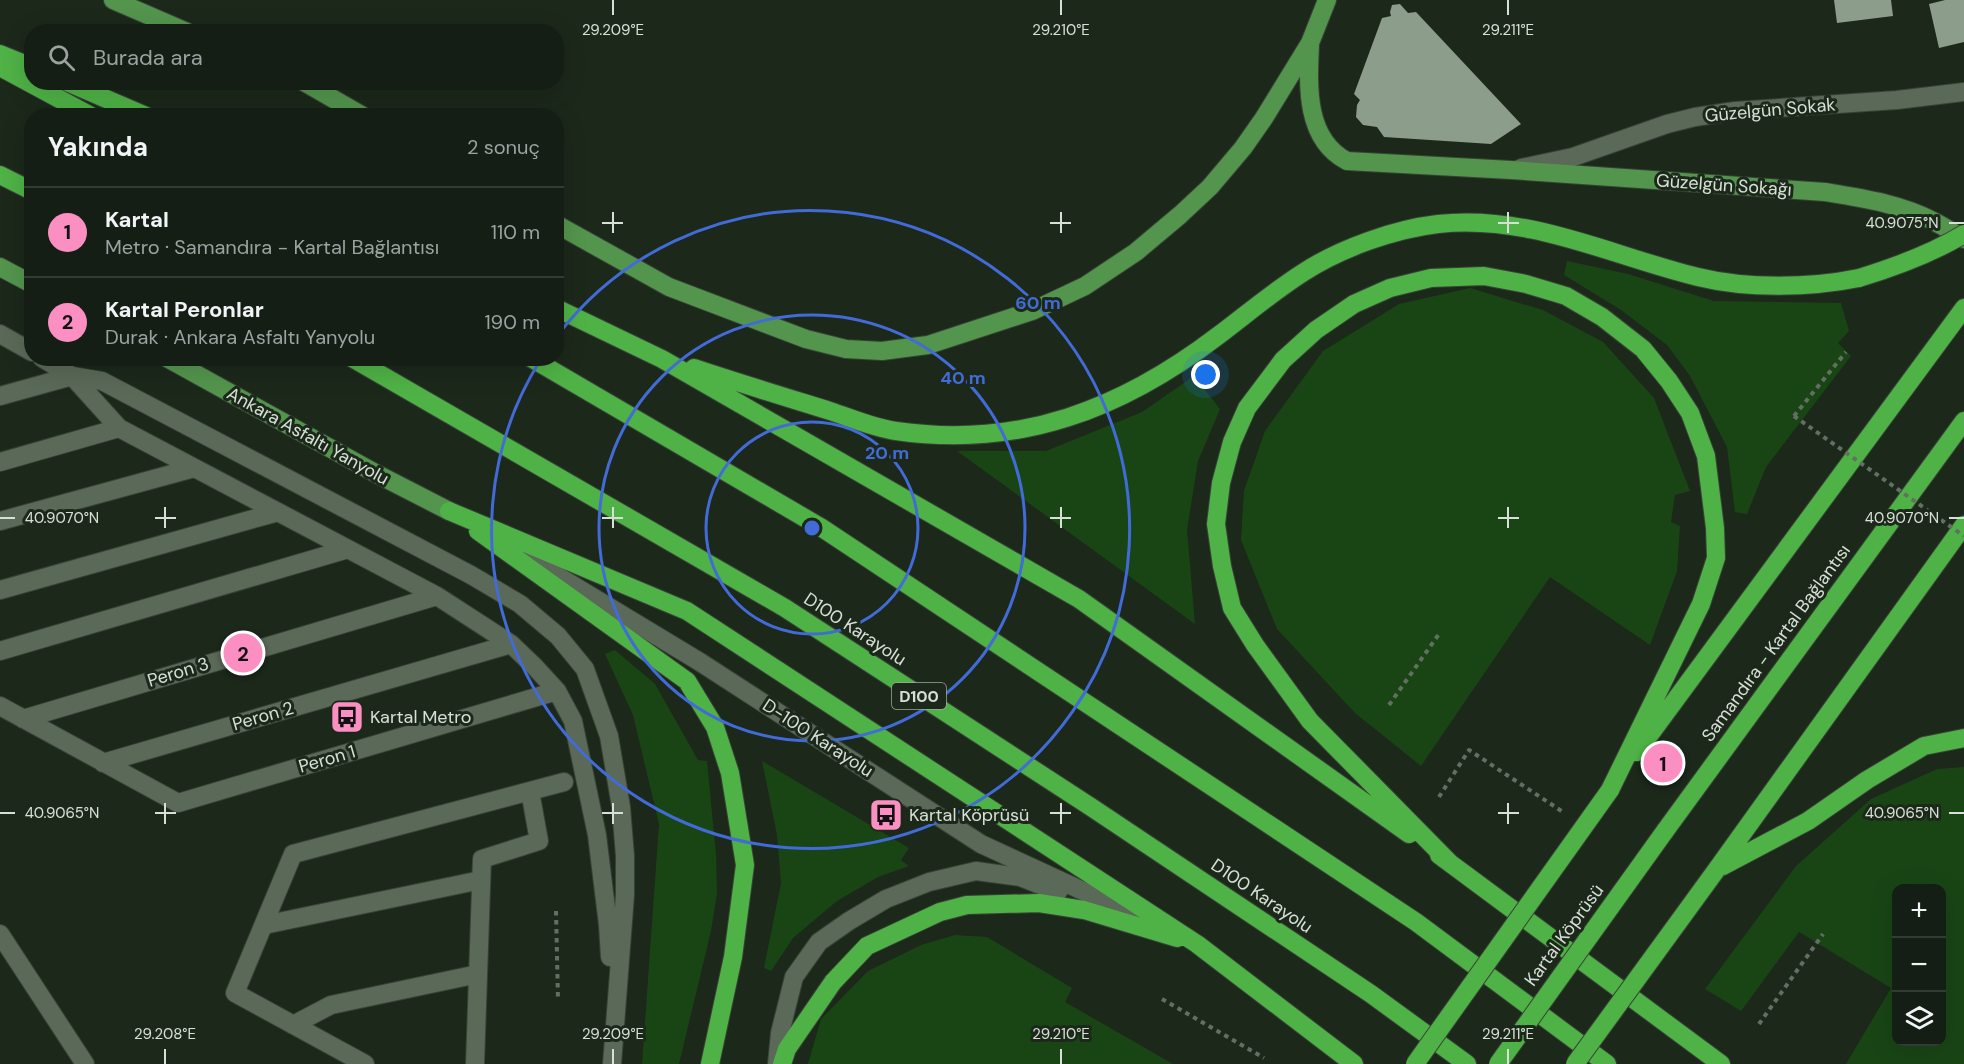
<!DOCTYPE html>
<html lang="tr">
<meta charset="utf-8">
<style>
:root{--surface:#141e14;--page:#212b22;--text:#f1f3f6;--muted:#9da2a0;--line:#333c34;--accent:#fc8fc1}
body{margin:0;font-family:"DM Sans",sans-serif;background:var(--page);color:var(--text)}
.controls{position:absolute;right:18px;bottom:18px;display:grid;overflow:hidden;border-radius:12px;box-shadow:0 6px 24px #0002}
.controls button{width:54px;height:54px;display:grid;place-items:center;padding:0;border:0;border-bottom:2px solid var(--line);background:var(--surface);color:var(--text);font:30px sans-serif}
.you{position:absolute;left:1206px;top:375px;width:21px;height:21px;margin:-15px;border:4px solid #fff;border-radius:50%;background:#1a73e8;box-shadow:0 0 0 9px #1a73e833}
.badge{display:grid;place-items:center;width:39px;height:39px;border-radius:50%;background:var(--accent);color:#111;font-size:20px;font-weight:700}
.pin{position:absolute;translate:-50% -50%;border:3px solid #fff;box-shadow:0 2px 6px #0006}
.list{margin:0;padding:0;list-style:none}
h2{display:flex;justify-content:space-between;align-items:center;height:78px;margin:0;padding:0 24px;font-size:26px}
h2 small{font-size:20px;font-weight:400;color:var(--muted)}
.list li{display:grid;grid-template-columns:39px 1fr auto;gap:18px;align-items:center;box-sizing:border-box;height:90px;padding:0 24px;border-top:2px solid var(--line)}
.list b{display:block;font-size:22px;white-space:nowrap}
.list p{margin:0;font-size:20px;white-space:nowrap;color:var(--muted)}
.list em{font-size:20px;font-style:normal;color:var(--muted)}
.icon{flex:none;width:33px;height:33px;fill:none;stroke:currentColor;stroke-width:2;stroke-linecap:round;stroke-linejoin:round}
.map{position:relative;flex:none;width:1964px;height:1064px;overflow:hidden}
.search{position:absolute;background:var(--surface);box-shadow:0 6px 24px #0002;left:24px;top:24px;width:540px;height:66px;display:flex;align-items:center;gap:15px;box-sizing:border-box;padding:0 21px;border-radius:24px;color:var(--muted);font-size:22px}
.panel{position:absolute;background:var(--surface);box-shadow:0 6px 24px #0002;left:24px;top:108px;width:540px;height:258px;border-radius:24px}
.map>svg:first-child{display:block}
.green{fill:#194515;fill-rule:evenodd}
.building{fill:#8d9d8b}
.lines{fill:none;stroke-linecap:round;stroke-linejoin:round}
.minor-casing{stroke:#384337;stroke-width:20}
.major-casing{stroke:#384337;stroke-width:20}
.highway-casing{stroke:#384337;stroke-width:20}
.path{stroke:#646f63;stroke-width:4;stroke-dasharray:4.5 4.5;stroke-linecap:butt}
.minor{stroke:#5a6958;stroke-width:18}
.major{stroke:#53954d;stroke-width:18}
.highway{stroke:#4fb246;stroke-width:18}
.highway-bridge-casing{stroke:#384337;stroke-width:20;stroke-linecap:butt}
.path-bridge{stroke:#646f63;stroke-width:4;stroke-dasharray:4.5 4.5;stroke-linecap:butt}
.highway-bridge{stroke:#4fb246;stroke-width:18}
.ticks{fill:none;stroke:#d7e0d6;stroke-width:2}
.ring{fill:none;stroke:#426bd8;stroke-width:3}
.labels{text-anchor:middle;dominant-baseline:central;stroke-width:6;stroke-linejoin:round;paint-order:stroke}
.shield{fill:#1b281a;stroke:#9fa99e;stroke-width:1.5}
.shield-label{font-size:16px;font-weight:bold;fill:#d7e0d6}
.street-label{font-size:18px;fill:#d7e0d6;stroke:#1b281a}
.poi-label{font-size:18px;fill:#d7e0d6;stroke:#1b281a;text-anchor:start}
.ticks-label{font-size:15px;text-anchor:middle;fill:#d7e0d6;stroke:#1b281a;stroke-width:6;stroke-linejoin:round;paint-order:stroke}
.centre{fill:#426bd8;stroke:#1b281a;stroke-width:3}
.ring-label{font-size:18px;text-anchor:middle;font-weight:bold;fill:#426bd8;stroke:#1b281a;stroke-width:6;stroke-linejoin:round;paint-order:stroke}
</style>
<div class="map">
<svg width="1964" height="1064" viewBox="0 0 1964 1064">
<rect width="100%" height="100%" fill="#1b281a"/>
<!-- green -->
<path class="green" d="M1567,261l61,13 86,27 127,2 8,28 -11,12 13,13 -85,111 -19,47 -12,-2 -8,-65 -37,-71 -23,-31 -46,-35 -57,-35z
M1470,288l73,22 60,32 51,56 36,93 -15,4 -4,27 9,4 -3,45 -27,74 -100,-68 -129,189 -66,-53 -78,-84 -36,-89 3,-49 21,-60 58,-80 76,-47z
M1194,376l26,33 -22,52 -11,69 8,94 -238,-173h89l96,-39z
M615,650l40,34 43,76 9,1 9,93 1,39 -6,38 -32,133h-37l17,-240 -26,-109 -28,-61z
M762,761l147,87 -8,12 8,6 -31,11 -41,24 -44,37 -22,33 -7,-3 17,-85 -4,-48z
M1964,767v297h-118l45,-76 -92,-56 -58,79 -36,-22 91,-123 75,-67 66,-30zM1896,888h46v154h-46z
M955,935l32,2 85,51 -7,14 108,62h-365l13,-45 47,-48 53,-26z"/>
<!-- building -->
<path class="building" d="M1834,0h57l2,16 -56,7z
M1945,0h19v42l-25,6 -10,-44z
M1400,4l8,9 8,-1 105,112 -30,20 -107,-7 -7,-10 -14,-2 -7,-8 1,-12 3,-5 -6,-6 28,-76 9,-2 -1,-4 2,-7z"/>
<g class="lines">
<!-- minor casing -->
<g class="minor-casing">
<path id="minor" d="M1521,168l52,-11 94,-33 28,-7 40,-6 162,-11 67,-8
M0,334l32,18
M42,358l30,18 47,52 318,168 74,48 24,23 22,24 16,30 24,114 11,90 2,32
M0,396l72,-20 30,5 369,194 49,29 38,32 27,33 24,67 12,71 4,49v39l-13,169
M0,462l119,-34
M0,521l194,-53
M528,558l172,104 281,182 180,83
M0,590l278,-78
M0,651l348,-102
M0,706l178,97 379,-112
M23,719l414,-123
M103,763l408,-119
M264,925l217,-45
M0,934l85,130
M293,1025l38,-20 147,-31
M365,1064l-130,-71 58,-139 271,-72
M475,1064l7,-205 57,-18 -9,-50
M777,1064l3,-31 14,-56 25,-35 30,-21 37,-22 43,-17 47,-11 44,6 38,15"/>
</g>
<!-- major casing -->
<g class="major-casing">
<path id="major" d="M113,0l74,32
M1310,45c-2,41 -5,94 37,116l164,9 314,22c37,6 77,12 110,30 10,5 20,12 29,17
M304,82l59,34
M556,224l113,63 137,52 40,10 36,2 46,-6 104,-34 53,-25 51,-34 44,-37 30,-28 33,-39 21,-30 46,-75 17,-43
M0,267l32,17
M167,358l208,115 74,38"/>
</g>
<!-- highway casing -->
<g class="highway-casing">
<path id="highway" d="M0,54l32,13
M0,67l91,49
M67,82l79,34
M0,175l32,16
M556,308l106,51 417,240 330,235
M352,358l433,250 306,199 280,187 96,70
M531,358l291,170 594,394 191,142
M694,368c45,15 91,29 136,43 21,7 44,17 66,20 124,18 226,-22 323,-96 29,-22 55,-44 85,-63 37,-24 91,-43 134,-48 93,-10 173,32 260,53 49,12 112,11 161,1
M449,511l238,100 510,333 157,120
M478,531l209,150 28,46 15,46 15,92 -12,92 -23,107
M1637,752l327,-444
M1665,831l299,-410
M1439,855l282,209
M1449,862l-139,-141 -55,-76 -23,-37 -10,-42 -6,-42 5,-41 11,-41 15,-34 36,-48 33,-30 38,-26 36,-16 41,-10 53,-2 42,8 40,12 36,21 41,32 26,32 21,32 16,43 9,72 1,30 -15,46 -91,186
M1721,867l87,-46 59,-41 57,-34 40,-8
M1717,869l247,-344
M782,1064l5,-15 46,-67 34,-36 73,-34 27,-7 72,-2 45,7 93,28"/>
</g>
<!-- path -->
<path class="path" d="M1794,416l52,-64
M1389,705l50,-71
M1439,797l30,-47 94,62
M556,911l2,89
M1162,999l102,59
M1759,1024l64,-90"/>
<!-- minor -->
<use href="#minor" class="minor"/>
<!-- major -->
<use href="#major" class="major"/>
<!-- highway -->
<use href="#highway" class="highway"/>
<!-- highway-bridge casing -->
<g class="highway-bridge-casing">
<path id="highway-bridge" d="M1859,278c36,-11 72,-24 105,-44
M1415,1064l195,-274
M1498,1064l167,-233
M1575,1064l142,-195"/>
</g>
<!-- path-bridge -->
<path class="path-bridge" d="M1794,416l170,120"/>
<!-- highway-bridge -->
<use href="#highway-bridge" class="highway-bridge"/>
</g>
<!-- ticks -->
<path class="ticks" d="M613,0v15M1061,0v15M1508,0v15M613,212v21M1061,212v21M1508,212v21M602,223h21M1050,223h21M1498,223h21M1949,223h15M165,507v21M613,507v21M1061,507v21M1508,507v21M0,518h15M155,518h21M602,518h21M1050,518h21M1498,518h21M1949,518h15M165,803v21M613,803v21M1061,803v21M1508,803v21M0,813h15M155,813h21M602,813h21M1050,813h21M1498,813h21M1949,813h15M165,1049v15M613,1049v15M1061,1049v15M1508,1049v15"/>
<!-- distance rings -->
<g class="ring">
<circle cx="812" cy="528" r="106"/>
<circle cx="812" cy="528" r="213"/>
<path d="M557 336A319 319 0 1 1 541 359"/>
</g>
<!-- icons -->
<defs>
<g id="bus-square" transform="scale(1.725)"><rect x="-9" y="-9" width="18" height="18" rx="4" fill="#fc8fc1" stroke="#1b281a"/><path d="M-5-6H5V4H4V6H2V4H-2V6H-4V4H-5ZM-3.5-4V0h7V-4ZM-3.5 1.2v1.5H-2V1.2ZM2 1.2v1.5H3.5V1.2Z" fill="#111"/></g>
</defs>
<g fill-rule="evenodd">
<use href="#bus-square" x="347" y="717"/>
<use href="#bus-square" x="886" y="815"/>
</g>
<g class="labels">
<!-- shield labels -->
<rect class="shield" x="892" y="683" width="54" height="26" rx="4.5"/>
<g class="shield-label">
<text x="919" y="696">D100</text>
</g>
<!-- street labels -->
<g class="street-label">
<text transform="translate(1770 110) rotate(-5)">Güzelgün Sokak</text>
<text transform="translate(1724 185) rotate(4)">Güzelgün Sokağı</text>
<text transform="translate(308 436) rotate(29)">Ankara Asfaltı Yanyolu</text>
<text transform="translate(855 629) rotate(33)">D100 Karayolu</text>
<text transform="translate(1776 643) rotate(-54)">Samandıra - Kartal Bağlantısı</text>
<text transform="translate(178 672) rotate(-17)">Peron 3</text>
<text transform="translate(263 716) rotate(-16)">Peron 2</text>
<text transform="translate(818 738) rotate(33)">D-100 Karayolu</text>
<text transform="translate(327 759) rotate(-16)">Peron 1</text>
<text transform="translate(1262 896) rotate(34)">D100 Karayolu</text>
<text transform="translate(1564 935) rotate(-54)">Kartal Köprüsü</text>
</g>
<!-- poi labels -->
<g class="poi-label">
<text x="370" y="717">Kartal Metro</text>
<text x="909" y="815">Kartal Köprüsü</text>
</g>
</g>
<g class="ticks-label">
<text x="613" y="35">29.209°E</text>
<text x="1061" y="35">29.210°E</text>
<text x="1508" y="35">29.211°E</text>
<text x="1902" y="228">40.9075°N</text>
<text x="62" y="523">40.9070°N</text>
<text x="1902" y="523">40.9070°N</text>
<text x="62" y="818">40.9065°N</text>
<text x="1902" y="818">40.9065°N</text>
<text x="165" y="1039">29.208°E</text>
<text x="613" y="1039">29.209°E</text>
<text x="1061" y="1039">29.210°E</text>
<text x="1508" y="1039">29.211°E</text>
</g>
<circle cx="812" cy="528" r="9" class="centre"/>
<g class="ring-label">
<text x="1038" y="309">60 m</text>
<text x="963" y="384">40 m</text>
<text x="887" y="459">20 m</text>
</g>
</svg>
<div class="controls">
<button>+</button>
<button>−</button>
<button><svg class="icon" aria-label="layers" viewBox="0 0 24 24"><path d="M12 4l9 5-9 5-9-5zM3 14l9 5 9-5"/></svg></button>
</div>
<div class="you"></div>
<div class="pin badge" style="left:1663px;top:763px">1</div>
<div class="pin badge" style="left:243px;top:653px">2</div>
<div class="search"><svg class="icon" aria-label="search" viewBox="0 0 24 24"><circle cx="10" cy="10" r="6"/><path d="M15 15l6 6"/></svg>Burada ara</div>
<section class="panel">
<h2>Yakında<small>2 sonuç</small></h2>
<ul class="list">
<li><span class="badge">1</span><div><b>Kartal</b><p>Metro · Samandıra - Kartal Bağlantısı</p></div><em>110 m</em></li>
<li><span class="badge">2</span><div><b>Kartal Peronlar</b><p>Durak · Ankara Asfaltı Yanyolu</p></div><em>190 m</em></li>
</ul>
</section>
</div>
